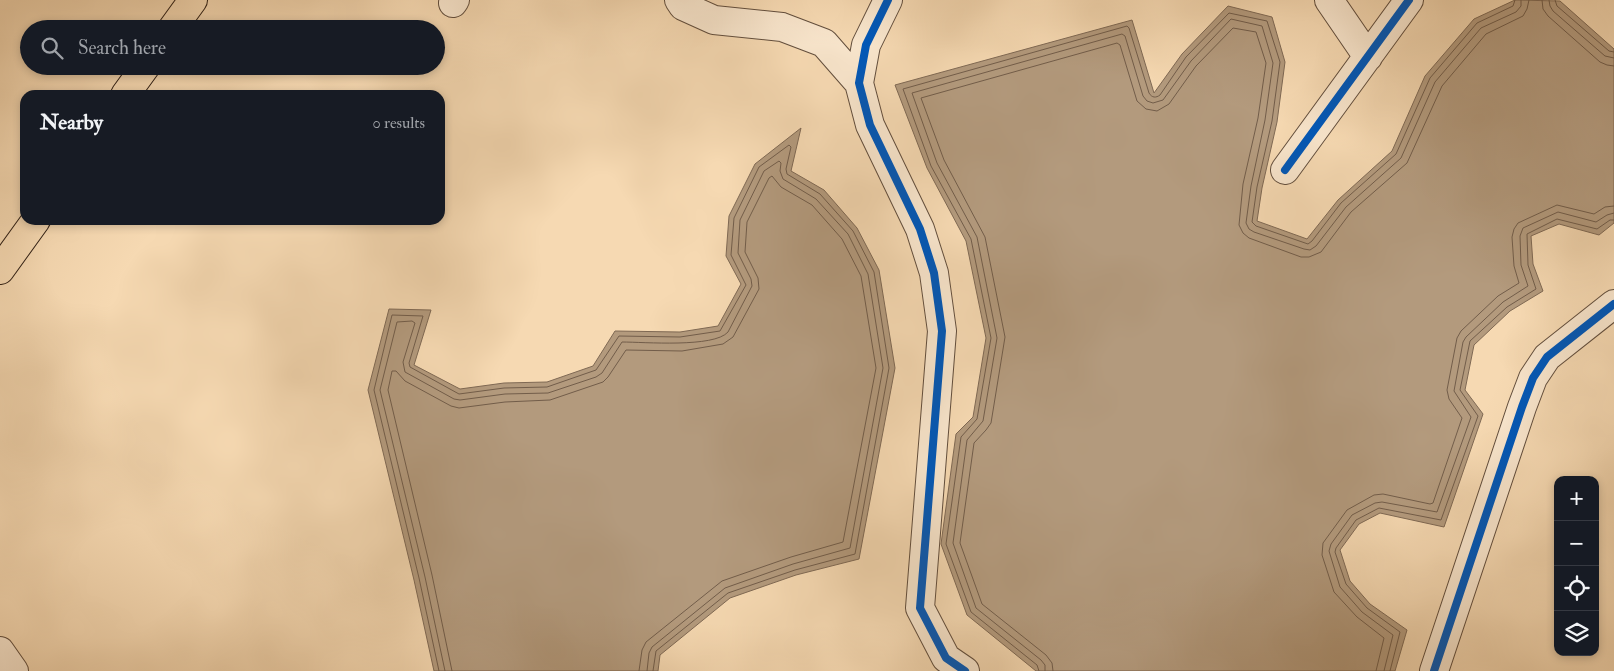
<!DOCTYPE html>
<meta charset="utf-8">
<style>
:root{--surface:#171b24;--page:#242831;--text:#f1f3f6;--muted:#9ea1a6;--line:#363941}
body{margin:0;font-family:"IM FELL Double Pica",serif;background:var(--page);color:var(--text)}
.controls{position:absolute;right:15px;bottom:15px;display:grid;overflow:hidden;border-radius:10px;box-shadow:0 2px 8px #0003}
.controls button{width:45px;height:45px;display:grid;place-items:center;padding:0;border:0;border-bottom:1px solid var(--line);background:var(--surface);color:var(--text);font:25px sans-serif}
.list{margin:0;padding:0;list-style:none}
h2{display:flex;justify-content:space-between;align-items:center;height:65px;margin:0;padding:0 20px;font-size:21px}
h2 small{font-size:16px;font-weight:400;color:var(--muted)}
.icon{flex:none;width:28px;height:28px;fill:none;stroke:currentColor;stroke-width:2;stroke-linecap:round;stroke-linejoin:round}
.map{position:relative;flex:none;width:1614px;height:671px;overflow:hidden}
.search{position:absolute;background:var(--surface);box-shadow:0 2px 8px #0003;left:20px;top:20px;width:425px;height:55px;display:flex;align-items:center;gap:12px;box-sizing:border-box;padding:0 18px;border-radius:28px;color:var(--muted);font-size:19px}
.panel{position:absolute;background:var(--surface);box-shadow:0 2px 8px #0003;left:20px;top:90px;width:425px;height:135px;border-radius:15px}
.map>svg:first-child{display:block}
.water{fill:#b39a7d;stroke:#7f6954}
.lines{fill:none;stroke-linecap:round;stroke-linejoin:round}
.shore{stroke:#725d4a;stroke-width:1}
.minor-casing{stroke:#624e3d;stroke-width:30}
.major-casing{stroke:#302016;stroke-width:30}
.minor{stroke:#f9e6cd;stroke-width:28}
.major{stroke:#f6d9b2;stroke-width:28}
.cycleway-casing{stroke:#f9e6cd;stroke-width:11}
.cycleway{stroke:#0057b8;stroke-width:8}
</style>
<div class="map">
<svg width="1614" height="671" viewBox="0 0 1614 671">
<rect width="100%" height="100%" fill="#f6d9b2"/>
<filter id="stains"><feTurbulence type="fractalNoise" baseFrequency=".004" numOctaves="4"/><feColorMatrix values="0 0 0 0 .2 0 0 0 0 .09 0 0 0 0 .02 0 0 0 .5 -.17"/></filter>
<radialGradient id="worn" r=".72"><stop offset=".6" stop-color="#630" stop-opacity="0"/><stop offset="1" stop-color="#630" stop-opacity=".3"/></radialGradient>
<!-- water -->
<path class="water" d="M1515,0l45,1 54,48v174l-15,12 -40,-11 -28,12 2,28 10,27 -33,20 -36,34 -9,45 18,24 -39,113 -64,-14 -21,11 -19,26 10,31 20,23 37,26 -12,41h-359l-69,-56 -26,-71 15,-110 17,-17 13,-79 -20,-97 -39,-73 -32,-83 237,-65 22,73 28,-39 46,-48 44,11 13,45 -8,60 -15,66 -5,33 50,18 31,-39 54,-49 33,-75 49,-57z
M801,128l-10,43 33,19 33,38 22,42 16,98 -36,191 -63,16 -66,23 -70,57 -2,16h-224l-20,-91 -46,-190 21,-81 42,1 -17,55 46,24 44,-6 43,-1 46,-16 22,-35 65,1 38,-6 23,-42 -15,-28 3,-40 26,-52z"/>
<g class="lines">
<!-- shore -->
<path class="shore" d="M1542,0l1,9 5,7 52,46 7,3 7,1
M1549,0l1,6 3,5 52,45 9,2
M1555,0l2,6 52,45 5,1
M439,671l-20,-93 -45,-188 18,-75 31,1 -14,47 1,4 49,27 45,-6 43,-1 49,-17 23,-34 61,1 40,-6 26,-46 -15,-30 3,-37 25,-51 30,-22 2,2 -5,22 1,5 33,20 33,37 21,41 15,96 -34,186 -60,16 -67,23 -72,58 -3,20
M445,671l-20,-94 -45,-187 17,-68 15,-1 3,2 -12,39 2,10 49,27 6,1 45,-6 43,-1 48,-16 6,-4 20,-31c22,0 92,6 106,-10l24,-46 -1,-7 -13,-26 2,-33 24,-49 15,-10 2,2 -1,8 3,8 33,20 32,35 20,40 15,94 -33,180 -57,16 -68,24 -73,59 -3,6 -2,18
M452,671l-20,-96 -44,-185 4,-19h4l9,10 46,25 8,2 46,-6 45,-2 53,-18 5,-5 18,-27 56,1 41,-7 10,-7 26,-48 -1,-11 -13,-26 2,-30 22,-44 3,-2 9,11 31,18 30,34 19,37 15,92 -33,174 -52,15 -69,24 -76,61 -4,8 -3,21
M1039,671l-2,-6 -66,-53 -25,-68 15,-107 16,-18 14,-81 -20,-99 -40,-73 -28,-77 224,-63 2,2 20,65c3,5 7,5 11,2l26,-38 43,-44 38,8 13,41 -8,59 -15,66 -5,35 4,4 52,18 4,-3 29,-38 55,-49 34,-76 47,-55 36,-17 2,-6
M1045,671v-6l-4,-5 -65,-52 -23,-65 14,-103 16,-19 14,-83 -20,-101 -40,-74 -25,-70 210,-59 3,2 18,60 4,5 6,2 10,-3 28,-39 40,-42 31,7 11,37 -8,57 -14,66 -5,37 3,6 5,3 50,17 6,1 6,-4 30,-39 55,-49 34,-76 46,-54 35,-16 5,-6v-6
M1053,671l-1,-8 -6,-8 -64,-51 -22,-61 14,-100 12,-13 5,-7 14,-86 -20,-100 -41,-77 -23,-62 196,-55 3,2 17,56 9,8 11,2 12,-7 27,-38 37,-38 23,4 10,31 -8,55 -15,66 -4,41 4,8 6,5 52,19h8l12,-5 30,-40 56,-49 35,-77 44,-52 37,-18 4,-7 2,-9
M1376,671l8,-33 -27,-21 -23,-25 -12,-37 1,-12 24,-33 27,-15 9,-1 47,10 3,-1 29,-85 -13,-19 -2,-9 10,-52 4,-7 37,-35 21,-13 -5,-17 -2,-29 2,-8 4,-6 39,-18 37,9 11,-7 9,-1
M1384,671l9,-36 -31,-23 -22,-25 -11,-36 2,-7 21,-29 23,-12 7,-1 55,10 34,-95 -17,-26 9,-49 3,-5 37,-35 25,-16 -7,-21 -1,-29 3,-8 35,-16 38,10 11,-7 7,-2
M1390,671l10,-39 -33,-24 -21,-24 -11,-32 1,-4 20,-28 23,-12 62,12 37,-104 -18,-26 10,-49 37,-34 29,-18 -8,-24 -1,-31 30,-15 40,10 13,-9h4"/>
<!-- minor casing -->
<g class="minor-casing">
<path id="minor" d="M679,0l4,6 31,14 68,7 42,16 35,40
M888,0l-22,45 -7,38 11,42 50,104 14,44 8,58 -22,277 26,50 19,13
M1329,0l39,57
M453,3l2,-3
M1285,170l124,-170
M0,651l14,20
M1434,671l88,-264 11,-29 14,-21 67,-53"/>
</g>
<!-- major casing -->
<g class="major-casing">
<path id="major" d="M172,29l21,-29
M125,95l21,-29
M0,270l36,-50"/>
</g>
<!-- minor -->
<use href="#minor" class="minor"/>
<!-- major -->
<use href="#major" class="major"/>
<!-- cycleway casing -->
<g class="cycleway-casing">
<path id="cycleway" d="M888,0l-22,45 -7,38 11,42 50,104 14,44 8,58 -22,277 26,50 19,13
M1285,170l124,-170
M1434,671l88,-264 11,-29 14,-21 67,-53"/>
</g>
<!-- cycleway -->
<use href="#cycleway" class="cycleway"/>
</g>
<rect width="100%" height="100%" filter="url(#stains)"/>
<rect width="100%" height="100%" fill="url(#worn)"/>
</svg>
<div class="controls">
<button>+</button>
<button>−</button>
<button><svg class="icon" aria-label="locate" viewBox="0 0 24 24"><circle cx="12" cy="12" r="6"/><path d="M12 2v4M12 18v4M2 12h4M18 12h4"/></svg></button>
<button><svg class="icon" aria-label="layers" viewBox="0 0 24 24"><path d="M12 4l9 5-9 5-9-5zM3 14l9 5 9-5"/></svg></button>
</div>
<div class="search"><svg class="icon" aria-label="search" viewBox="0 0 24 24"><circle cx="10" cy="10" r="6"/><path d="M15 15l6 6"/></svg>Search here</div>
<section class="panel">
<h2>Nearby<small>0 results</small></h2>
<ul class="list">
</ul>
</section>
</div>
